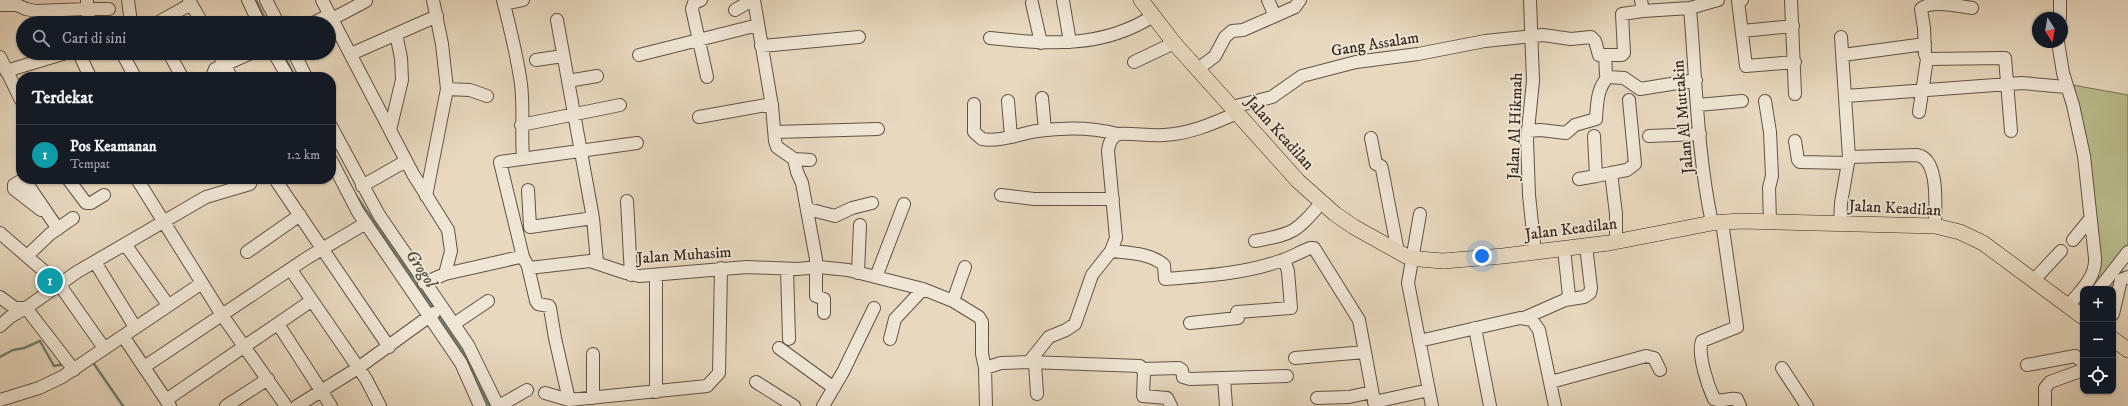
<!DOCTYPE html>
<html lang="id">
<meta charset="utf-8">
<style>
:root{--surface:#171b24;--page:#242831;--text:#f1f3f6;--muted:#9ea1a6;--line:#363941;--accent:#c59692}
body{margin:0;font-family:"IM FELL DW Pica",serif;background:var(--page);color:var(--text)}
.controls{position:absolute;right:12px;bottom:12px;display:grid;overflow:hidden;border-radius:8px;box-shadow:0 1px 3px #0004}
.controls button{width:36px;height:36px;display:grid;place-items:center;padding:0;border:0;border-bottom:1px solid var(--line);background:var(--surface);color:var(--text);font:20px sans-serif}
.compass{position:absolute;left:2032px;top:12px;width:36px;height:36px;border-radius:50%;background:var(--surface);box-shadow:0 1px 3px #0004;rotate:169deg}
.you{position:absolute;left:1482px;top:256px;width:14px;height:14px;margin:-10px;border:3px solid #fff;border-radius:50%;background:#1a73e8;box-shadow:0 0 0 6px #1a73e833}
.badge{display:grid;place-items:center;width:26px;height:26px;border-radius:50%;background:var(--accent);color:#fff;font-size:13px;font-weight:700}
.pin{position:absolute;translate:-50% -50%;border:2px solid #fff;box-shadow:0 1px 4px #0006}
.list{margin:0;padding:0;list-style:none}
h2{display:flex;justify-content:space-between;align-items:center;height:52px;margin:0;padding:0 16px;font-size:17px}
h2 small{font-size:13px;font-weight:400;color:var(--muted)}
.list li{display:grid;grid-template-columns:26px 1fr auto;gap:12px;align-items:center;box-sizing:border-box;height:60px;padding:0 16px;border-top:1px solid var(--line)}
.list b{display:block;font-size:15px;white-space:nowrap}
.list p{margin:0;font-size:13px;white-space:nowrap;color:var(--muted)}
.list em{font-size:13px;font-style:normal;color:var(--muted)}
.icon{flex:none;width:22px;height:22px;fill:none;stroke:currentColor;stroke-width:2;stroke-linecap:round;stroke-linejoin:round}
.map{position:relative;flex:none;width:2128px;height:406px;overflow:hidden}
.search{position:absolute;background:var(--surface);box-shadow:0 1px 3px #0004;left:16px;top:16px;width:320px;height:44px;display:flex;align-items:center;gap:10px;box-sizing:border-box;padding:0 14px;border-radius:22px;color:var(--muted);font-size:15px}
.panel{position:absolute;background:var(--surface);box-shadow:0 1px 3px #0004;left:16px;top:72px;width:320px;height:112px;border-radius:16px}
.map>svg:first-child{display:block}
.green{fill:#babd8e;stroke:#787256}
.lines{fill:none;stroke-linecap:round;stroke-linejoin:round}
.stream{stroke:#707f72;stroke-width:2.5}
.minor-casing{stroke:#625245;stroke-width:14}
.major-casing{stroke:#35261d;stroke-width:16}
.minor{stroke:#efe6d5;stroke-width:12}
.major{stroke:#e7d8be;stroke-width:15}
.labels{text-anchor:middle;dominant-baseline:central;stroke-width:3.5;stroke-linejoin:round;paint-order:stroke}
.street-label{font-size:16px;fill:#35261d;stroke:#efe6d5}
.water-label{font-size:17px;font-style:italic;fill:#4e4b40;stroke:#efe6d5}
</style>
<div class="map">
<svg width="2128" height="406" viewBox="0 0 2128 406">
<rect width="100%" height="100%" fill="#e7d8be"/>
<filter id="stains"><feTurbulence type="fractalNoise" baseFrequency=".005" numOctaves="4"/><feColorMatrix values="0 0 0 0 .2 0 0 0 0 .09 0 0 0 0 .02 0 0 0 .5 -.17"/></filter>
<radialGradient id="worn" r=".72"><stop offset=".6" stop-color="#630" stop-opacity="0"/><stop offset="1" stop-color="#630" stop-opacity=".3"/></radialGradient>
<!-- green -->
<path class="green" d="M2067,84l61,11v158l-11,34 -18,-6 -12,-113z"/>
<g class="lines">
<!-- stream -->
<path class="stream" d="M256,0l11,23
M283,53l12,24
M331,148l5,10
M355,194l79,115
M438,315l26,39 25,52
M0,357l13,-7 11,-2 16,-7 14,25 10,-2
M92,361l31,45"/>
<!-- minor casing -->
<g class="minor-casing">
<path id="minor" d="M87,0v9h22
M128,0l3,23
M189,0l13,23
M248,0l11,23
M266,0l12,23
M322,0l91,174 35,56 3,21 -6,23
M503,0c7,28 14,55 18,84 3,25 0,49 2,74
M701,0l-7,3 -2,6 15,68
M754,0l18,106 3,35 2,6 17,12 3,13 5,11 14,76v37l8,3v14
M1268,0l7,16
M1530,0l3,81 -6,59 2,55 6,57
M1641,0l2,11 47,-3 28,-8
M1742,0l-4,1 8,65 49,-4
M1791,0l4,94
M2060,0v18
M1063,1l7,41
M1032,3l9,40
M504,4l19,-4
M0,5h17l9,4 10,2 51,-2 3,14
M1690,8c6,71 7,145 22,215
M735,10l17,-10
M332,19l34,-18
M557,20l36,198 4,44
M157,23l34,-19
M313,23l16,-8
M1742,31l51,-5
M990,38c57,6 112,11 163,-22
M2058,42l5,31 10,32 11,51 11,102c1,20 -15,33 -26,47
M761,46l98,-9
M79,53l11,24
M122,53l13,24
M169,53l13,24
M218,53l13,24
M274,53l14,24
M294,53l12,24
M351,54l86,-38
M639,55l119,-30
M1605,55h17l2,-2 -2,-39 21,-3
M1843,55l82,-11
M0,57l21,43
M1927,59l78,-1 6,73
M536,60l27,-4
M1134,62l40,-19
M1198,69l17,-13 10,-19 7,-6 11,-1 32,-14 20,-9 5,-7
M6,71l60,-18
M212,77l3,-8 36,-16
M568,81l29,-5
M447,89l23,1 17,6
M1846,96l176,-13 44,4
M1042,98l3,32
M1008,101l3,36
M1765,101l5,31 2,44 -3,12 1,34
M974,104v28l8,7c18,3 37,-5 55,-8 28,-4 54,-4 81,3
M1698,105l44,-4
M1232,107l40,-10 30,-21 54,-14 62,-8 67,-13 58,-6 28,4 20,-2 4,4 4,14h6l1,20 2,2 16,1 16,11 56,-9
M1919,112l8,-53 -2,-5 -1,-26 -3,-19c8,-9 40,-3 51,-1
M699,117l73,-13
M521,125l99,-20
M331,126l48,89 89,130 30,61
M390,130l12,-50 -1,-22 -5,-24
M1528,131l13,-1 25,3 9,-8 21,-6c1,-15 1,-31 12,-42
M775,132l103,-3
M1594,136l2,40 15,-3
M1649,136l51,-2
M1371,138l5,26 5,2 1,3 16,83
M1795,141l3,19 2,2 48,1
M1849,157l68,-2c23,4 18,52 18,71
M794,159l16,1
M331,160l27,52 103,151 19,43
M24,179l34,50
M24,179l-10,6v4l27,21
M68,179l18,24h5l13,-8
M137,179l85,136 64,91
M1579,179l17,-3
M277,182l112,165
M362,186l44,-25
M528,190l2,37 63,-9
M1001,195l33,4h79
M426,196l21,-107 -5,-45 -9,-44
M627,201l4,74
M808,209l27,7 17,-8 20,-5
M1420,214l-12,69 24,123
M1722,222l15,105 -35,14c-5,13 6,45 12,58 7,4 15,-2 23,0l3,7
M1840,223l1,-20 8,-46 -8,-120
M0,233l59,51 45,64
M2073,240l17,-21
M1255,241c39,-7 41,-9 67,-39
M1616,242v-28l-5,-41 16,-3 8,-6 -6,-64
M125,244l43,61
M1111,251c18,2 39,2 53,14l1,14c38,-3 78,-5 115,-18 10,-3 20,-9 30,-13h4l45,72 16,86
M247,252l53,-37
M27,256l23,-22 23,-16
M523,257l-23,-95 137,-19
M95,262l40,65
M528,267l8,34 2,3 11,2 1,2 5,30 14,62
M787,269l2,70
M291,270l75,109 14,27
M858,273l2,-48
M876,277l28,-73
M2034,280l27,-29
M424,283l21,-9 75,-17h3l6,11 61,-7 36,12 13,3 108,-9 50,2 22,-2 29,3 75,19 30,12 26,16 3,5v32l3,14 1,38
M2099,289l29,-37
M0,297l15,11h11
M1565,300l19,-3 6,-4 1,-5 -5,-42
M953,301l12,-34
M2113,314l8,-34 7,-3
M1524,318l41,-18 4,-4 -5,-47
M1190,323l48,-5 -1,-6 54,-4 -3,-37 -4,-11
M278,324l53,82
M454,324l34,-23
M0,326l10,-9 16,-9
M1475,328l15,78
M123,336l47,70
M890,339l5,-20 28,-30
M1419,341l101,-23 12,2 7,10 16,76
M779,348l55,40
M593,354v44
M1295,358l70,-6
M1029,362l111,4 4,6 -1,24 24,2 4,8
M1035,363l2,31
M2027,365l48,-9 8,6
M144,367l163,-109 59,-35
M985,368l16,-5 28,-1 20,-25 17,-7 9,-6 17,-49 19,-24 5,-13 -8,-87c1,-8 3,-13 10,-17 15,-1 30,2 46,1 26,-1 50,-12 73,-22
M1782,368l25,38
M1143,369l36,-1 3,2 1,7 7,2 97,-3
M74,370l-48,-62 51,-36 129,-75 44,-13
M1224,379l2,27
M756,382l38,24
M1551,382l95,-26 8,2 6,12
M656,392v-117
M545,393l24,7 138,-14 12,-13 2,-105
M1317,398l32,-1 23,-5
M0,400l39,-12 23,-11 140,-94
M166,400l145,-99
M1374,402l55,-12
M226,406l42,-27
M297,406l61,-38 76,-55
M499,406l28,-16
M823,406l20,-34 31,-64
M2045,406v-18l5,-6 33,-12"/>
</g>
<!-- major casing -->
<g class="major-casing">
<path id="major" d="M1141,0l33,43 124,138 37,33 19,13 52,29 13,3 24,2 60,-5 106,-13 103,-20 29,-2 194,5 25,6 23,11 100,74
M2113,339l15,11"/>
</g>
<!-- minor -->
<use href="#minor" class="minor"/>
<!-- major -->
<use href="#major" class="major"/>
</g>
<g class="labels">
<!-- street labels -->
<g class="street-label">
<text transform="translate(1375 44) rotate(-9)">Gang Assalam</text>
<text transform="translate(1683 117) rotate(-95)">Jalan Al Muttakin</text>
<text transform="translate(1515 126) rotate(-88)">Jalan Al Hikmah</text>
<text transform="translate(1280 133) rotate(48)">Jalan Keadilan</text>
<text transform="translate(1895 208) rotate(3)">Jalan Keadilan</text>
<text transform="translate(1571 229) rotate(-7)">Jalan Keadilan</text>
<text transform="translate(684 255) rotate(-4)">Jalan Muhasim</text>
</g>
<!-- water labels -->
<g class="water-label">
<text transform="translate(421 269) rotate(56)">Grogol</text>
</g>
</g>
<rect width="100%" height="100%" filter="url(#stains)"/>
<rect width="100%" height="100%" fill="url(#worn)"/>
</svg>
<div class="controls">
<button>+</button>
<button>−</button>
<button><svg class="icon" aria-label="locate" viewBox="0 0 24 24"><circle cx="12" cy="12" r="6"/><path d="M12 2v4M12 18v4M2 12h4M18 12h4"/></svg></button>
</div>
<svg class="compass" viewBox="-18 -18 36 36"><path d="M0-13l5 13h-10z" fill="#e53935"/><path d="M0 13l5-13h-10z" fill="#9ea1a6"/></svg>
<div class="you"></div>
<div class="pin badge" style="left:50px;top:281px;background:#0f9aa8">1</div>
<div class="search"><svg class="icon" aria-label="search" viewBox="0 0 24 24"><circle cx="10" cy="10" r="6"/><path d="M15 15l6 6"/></svg>Cari di sini</div>
<section class="panel">
<h2>Terdekat<small></small></h2>
<ul class="list">
<li><span class="badge" style="background:#0f9aa8">1</span><div><b>Pos Keamanan</b><p>Tempat</p></div><em>1.2 km</em></li>
</ul>
</section>
</div>
